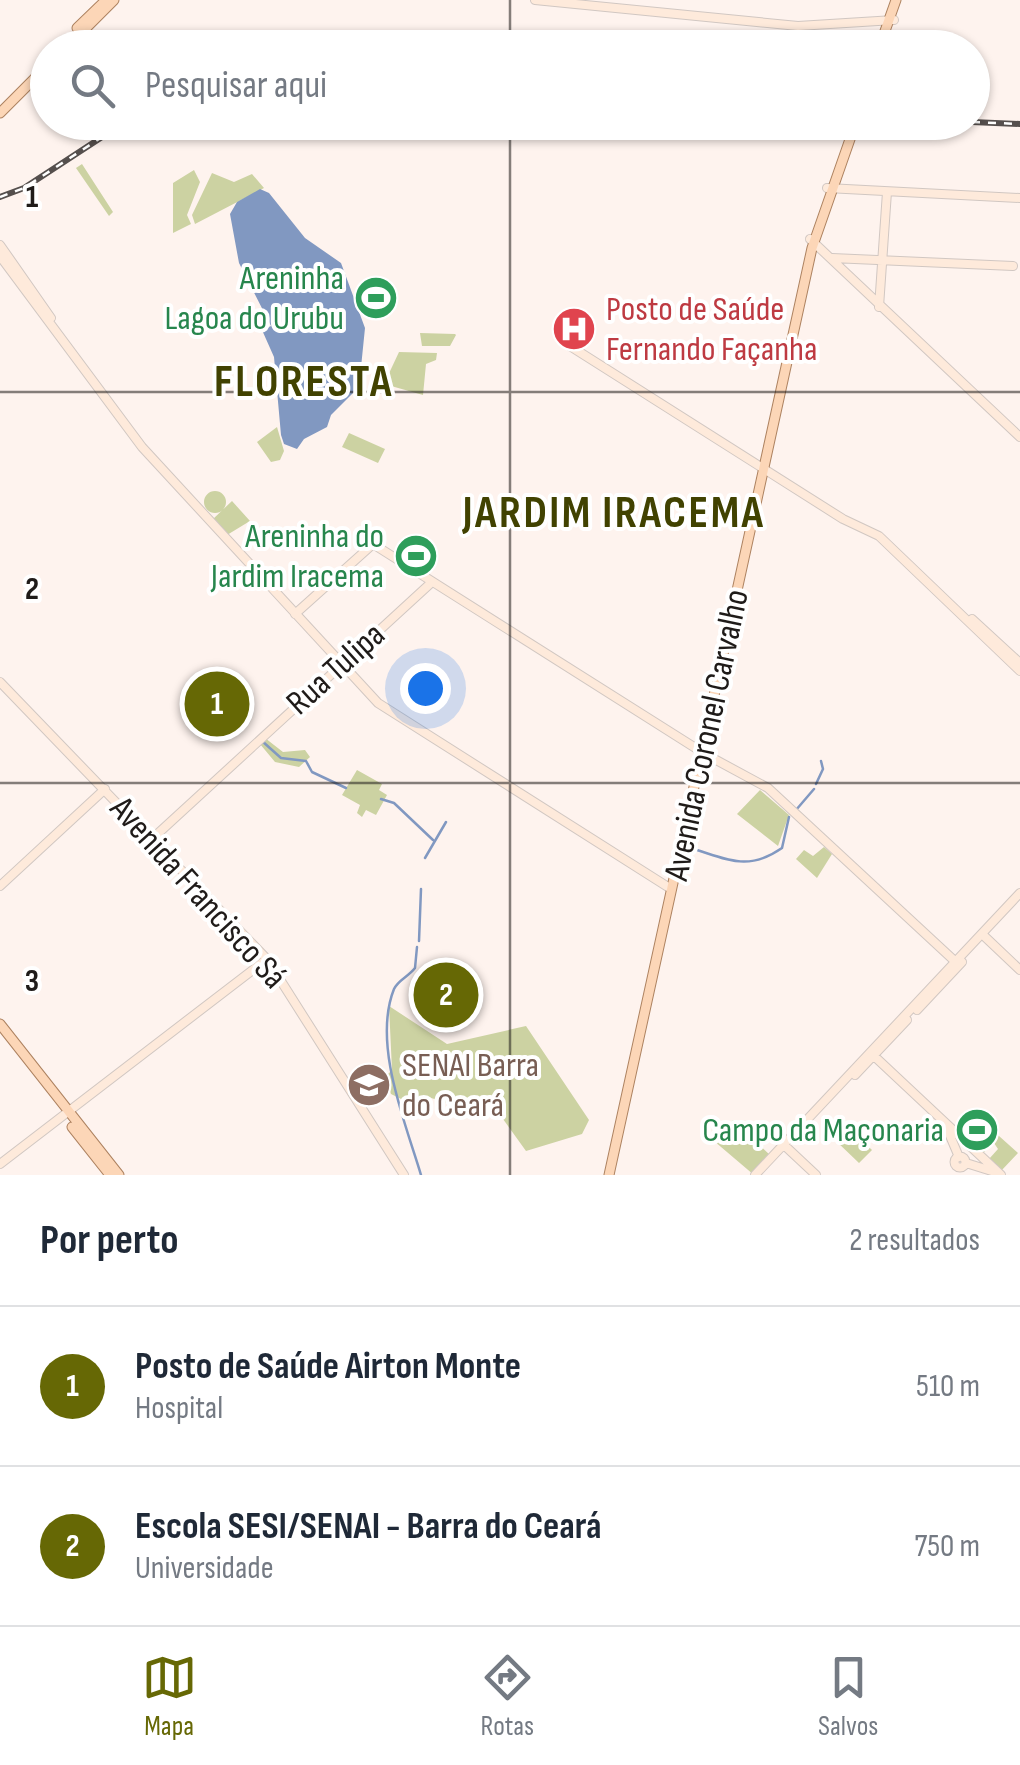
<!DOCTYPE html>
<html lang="pt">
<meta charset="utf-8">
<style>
:root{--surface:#fff;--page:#f6f6f7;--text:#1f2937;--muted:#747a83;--line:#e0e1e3;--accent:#666805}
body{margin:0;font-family:"Sofia Sans Condensed",sans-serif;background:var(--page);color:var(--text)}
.you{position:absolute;left:425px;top:688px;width:35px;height:35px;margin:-25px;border:8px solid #fff;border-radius:50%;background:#1a73e8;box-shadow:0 0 0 15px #1a73e833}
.badge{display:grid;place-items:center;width:65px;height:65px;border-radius:50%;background:var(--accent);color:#fff;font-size:32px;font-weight:700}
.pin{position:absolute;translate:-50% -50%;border:5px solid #fff;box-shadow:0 2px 10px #0006}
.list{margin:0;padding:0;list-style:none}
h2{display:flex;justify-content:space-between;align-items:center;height:130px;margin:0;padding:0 40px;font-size:42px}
h2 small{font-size:32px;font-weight:400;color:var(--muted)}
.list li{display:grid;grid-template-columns:65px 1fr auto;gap:30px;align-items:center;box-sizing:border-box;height:160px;padding:0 40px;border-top:2px solid var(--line)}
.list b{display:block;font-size:38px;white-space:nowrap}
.list p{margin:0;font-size:32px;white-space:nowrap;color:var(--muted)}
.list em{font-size:32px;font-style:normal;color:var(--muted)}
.icon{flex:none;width:55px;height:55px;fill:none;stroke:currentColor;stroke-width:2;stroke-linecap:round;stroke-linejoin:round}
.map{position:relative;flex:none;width:1020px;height:1175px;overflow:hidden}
.search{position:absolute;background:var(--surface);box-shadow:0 2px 8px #0004;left:30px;right:30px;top:30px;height:110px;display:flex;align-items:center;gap:25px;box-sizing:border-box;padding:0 35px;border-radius:55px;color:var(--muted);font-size:38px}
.sheet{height:450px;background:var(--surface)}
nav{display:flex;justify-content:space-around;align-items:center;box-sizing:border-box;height:140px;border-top:2px solid var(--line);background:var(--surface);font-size:28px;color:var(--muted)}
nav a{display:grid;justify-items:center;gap:5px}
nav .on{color:var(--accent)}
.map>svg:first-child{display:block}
.green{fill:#ccd2a2}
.water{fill:#8198c1}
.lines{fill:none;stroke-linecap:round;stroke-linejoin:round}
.stream{stroke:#8198c1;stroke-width:2.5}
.secondary-casing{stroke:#d1c7c2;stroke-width:10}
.primary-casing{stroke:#ad8260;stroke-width:11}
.secondary{stroke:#feeadb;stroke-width:8}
.primary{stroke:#fcd6b7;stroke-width:9}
.rail-casing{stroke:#554f4d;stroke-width:6}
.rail{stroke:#fff;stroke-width:2.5;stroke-dasharray:8;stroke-linecap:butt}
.grid{fill:none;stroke:#1f1b19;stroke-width:2.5;stroke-opacity:0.55}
.labels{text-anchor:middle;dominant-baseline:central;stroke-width:8;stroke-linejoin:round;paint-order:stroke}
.leisure-label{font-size:35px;fill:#27864d;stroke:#fff;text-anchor:end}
.health-label{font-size:35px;fill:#be3a42;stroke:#fff;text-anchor:start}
.street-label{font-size:35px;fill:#1f1b19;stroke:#fff}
.education-label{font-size:35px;fill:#785e54;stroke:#fff;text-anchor:start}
.district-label{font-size:45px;font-weight:bold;letter-spacing:2.5px;fill:#414201;stroke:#fff}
.grid-label{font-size:32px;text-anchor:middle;font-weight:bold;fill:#1f1b19;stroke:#fff;stroke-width:8;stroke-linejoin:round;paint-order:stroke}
</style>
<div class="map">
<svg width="1020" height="1175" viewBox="0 0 1020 1175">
<rect width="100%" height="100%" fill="#fef3ee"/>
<!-- green -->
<path class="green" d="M82,164l31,48 -4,4 -33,-48z
M194,170l6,12 -13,33 4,9 -18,9v-50z
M212,173l22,9 18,-8 12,14 -69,36 -3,-9z
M382,279l7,35 -19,4 -7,-36z
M420,333l35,1 1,1 -6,11h-28z
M399,352l38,1 -1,7 -10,4 -3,31 -39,-11z
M277,427l7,24 -4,9 -9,2 -14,-20z
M349,433l36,16 -7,14 -36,-16z
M204 502a11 11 0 1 1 22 0a11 11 0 1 1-22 0Z
M232,501l18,20 -23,14 -15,-15z
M409,539l26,16 -11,18 -27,-16z
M265,738l18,14 22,-2 5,7 -11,10 -24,-5 -15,-18z
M357,770l25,14 -3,6 8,5 -11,20 -10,-5 -4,7 -5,-4 3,-8 -18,-10z
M760,790l29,25 -11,31 -41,-32z
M824,847l8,7 -15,24 -21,-19 8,-9 9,6z
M389,1006l58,38 79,-18 63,94 -7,14 -56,17 -36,-50 -27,7 -35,-11 -25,3 -12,-6 -6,-17 7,-7z
M980,1119l38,34 -17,18 -12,-12 9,-10 -4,-6 -11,10 -17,-20z
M733,1120l38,36 -17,19 -40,-34z
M848,1127l24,23 -13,13 -24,-23z"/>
<!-- water -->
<path class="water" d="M260,189l9,4 36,45 36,25 24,65 -6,59 -28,28 -4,12 -23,12 -7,10 -13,-5 -3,-9 -7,-78 -12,-27 9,-4 -32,-63 -9,-49 7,-12z"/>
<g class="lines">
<!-- stream -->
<path class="stream" d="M262,741l19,17 25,3 6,11 34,16
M816,784l7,-15 -2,-8
M381,799l13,4 39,37
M796,810l18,-21
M687,847c39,11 59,26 95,1l7,-31
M425,858l21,-36
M419,941l2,-52
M417,947l-2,21c-7,9 -17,12 -21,21 -22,55 12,135 27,186"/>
<!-- secondary casing -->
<g class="secondary-casing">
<path id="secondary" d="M535,0l263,26 96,-6
M827,188l193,10
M810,239l210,198
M0,245l51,73
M0,256l142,191 236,256 290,184
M832,258l181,8
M879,307l8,-115
M570,346l273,173 36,17 141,135
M295,614l78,-70 332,210 63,34 191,177
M972,619l48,44
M0,682l267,277 137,216
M153,838l279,-256
M0,886l105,-97
M982,934l38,36
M917,1010l45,-48
M873,1055l128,120
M855,1075l52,-55
M945,1124l14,33
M784,1145l32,30
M954.5 1162a5.5 5.5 0 1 1 11 0a5.5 5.5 0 1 1-11 0Z
M966,1163l29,9
M0,1164l267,-205
M755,1175l265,-282"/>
</g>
<!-- primary casing -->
<g class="primary-casing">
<path id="primary" d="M77,28l29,-28
M66,48l48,-48
M879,48l17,-48
M0,113l48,-48
M0,1024l119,151
M72,1127l38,48
M609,1175l203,-927 44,-126"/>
</g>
<!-- secondary -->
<use href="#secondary" class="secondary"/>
<!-- primary -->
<use href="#primary" class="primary"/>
<!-- rail casing -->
<g class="rail-casing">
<path id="rail" d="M972,122l48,2
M0,197l24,-9 101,-66"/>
</g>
<!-- rail -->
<use href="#rail" class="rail"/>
</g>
<!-- grid -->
<path class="grid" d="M510,0v48M510,122v1053M0,392h1020M0,783h1020"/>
<!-- icons -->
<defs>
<g id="stadium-disc" transform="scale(2.25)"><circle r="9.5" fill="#2e9e5b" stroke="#fff"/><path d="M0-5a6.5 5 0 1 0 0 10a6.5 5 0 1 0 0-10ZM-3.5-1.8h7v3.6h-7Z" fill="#fff"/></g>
<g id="hospital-disc" transform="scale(2.25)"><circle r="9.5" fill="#e0444e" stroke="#fff"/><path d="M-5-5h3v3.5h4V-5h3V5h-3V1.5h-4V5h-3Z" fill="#fff"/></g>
<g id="university-disc" transform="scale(2.25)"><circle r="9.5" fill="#8d6e63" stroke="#fff"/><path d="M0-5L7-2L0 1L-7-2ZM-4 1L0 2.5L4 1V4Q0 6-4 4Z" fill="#fff"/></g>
</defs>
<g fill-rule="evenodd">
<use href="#stadium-disc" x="376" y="298"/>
<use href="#hospital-disc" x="574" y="329"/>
<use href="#stadium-disc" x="416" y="556"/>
<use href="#university-disc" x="369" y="1085"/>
<use href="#stadium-disc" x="977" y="1130"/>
</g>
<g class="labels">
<!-- leisure labels -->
<g class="leisure-label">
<text x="344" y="278">Areninha<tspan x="344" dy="40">Lagoa do Urubu</tspan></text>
<text x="384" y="536">Areninha do<tspan x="384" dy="40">Jardim Iracema</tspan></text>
<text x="944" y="1130">Campo da Maçonaria</text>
</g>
<!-- health labels -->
<g class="health-label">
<text x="606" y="309">Posto de Saúde<tspan x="606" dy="40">Fernando Façanha</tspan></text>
</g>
<!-- street labels -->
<g class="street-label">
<text transform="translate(336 669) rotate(-42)">Rua Tulipa</text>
<text transform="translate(707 735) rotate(-78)">Avenida Coronel Carvalho</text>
<text transform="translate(198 893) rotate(48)">Avenida Francisco Sá</text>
</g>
<!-- education labels -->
<g class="education-label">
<text x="402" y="1065">SENAI Barra<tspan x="402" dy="40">do Ceará</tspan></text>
</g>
<!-- district labels -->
<g class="district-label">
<text x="304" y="382">FLORESTA</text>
<text x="614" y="513">JARDIM IRACEMA</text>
</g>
</g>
<g class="grid-label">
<text x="32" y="207">1</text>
<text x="32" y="599">2</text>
<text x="32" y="991">3</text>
</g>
</svg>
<div class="you"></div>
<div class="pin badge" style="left:217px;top:704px">1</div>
<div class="pin badge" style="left:446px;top:995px">2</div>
<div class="search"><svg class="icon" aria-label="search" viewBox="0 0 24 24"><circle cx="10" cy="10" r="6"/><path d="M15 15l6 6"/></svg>Pesquisar aqui</div>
</div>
<section class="sheet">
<h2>Por perto<small>2 resultados</small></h2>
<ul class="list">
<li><span class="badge">1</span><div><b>Posto de Saúde Airton Monte</b><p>Hospital</p></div><em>510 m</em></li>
<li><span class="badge">2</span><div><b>Escola SESI/SENAI - Barra do Ceará</b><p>Universidade</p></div><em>750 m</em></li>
</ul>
</section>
<nav>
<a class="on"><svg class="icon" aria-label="map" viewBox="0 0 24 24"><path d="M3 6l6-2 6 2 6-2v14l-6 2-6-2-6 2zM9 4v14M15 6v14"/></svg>Mapa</a>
<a><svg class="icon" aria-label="directions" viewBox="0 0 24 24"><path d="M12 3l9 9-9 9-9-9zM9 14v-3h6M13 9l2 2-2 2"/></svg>Rotas</a>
<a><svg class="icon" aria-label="saved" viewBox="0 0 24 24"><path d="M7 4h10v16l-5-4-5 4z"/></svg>Salvos</a>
</nav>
